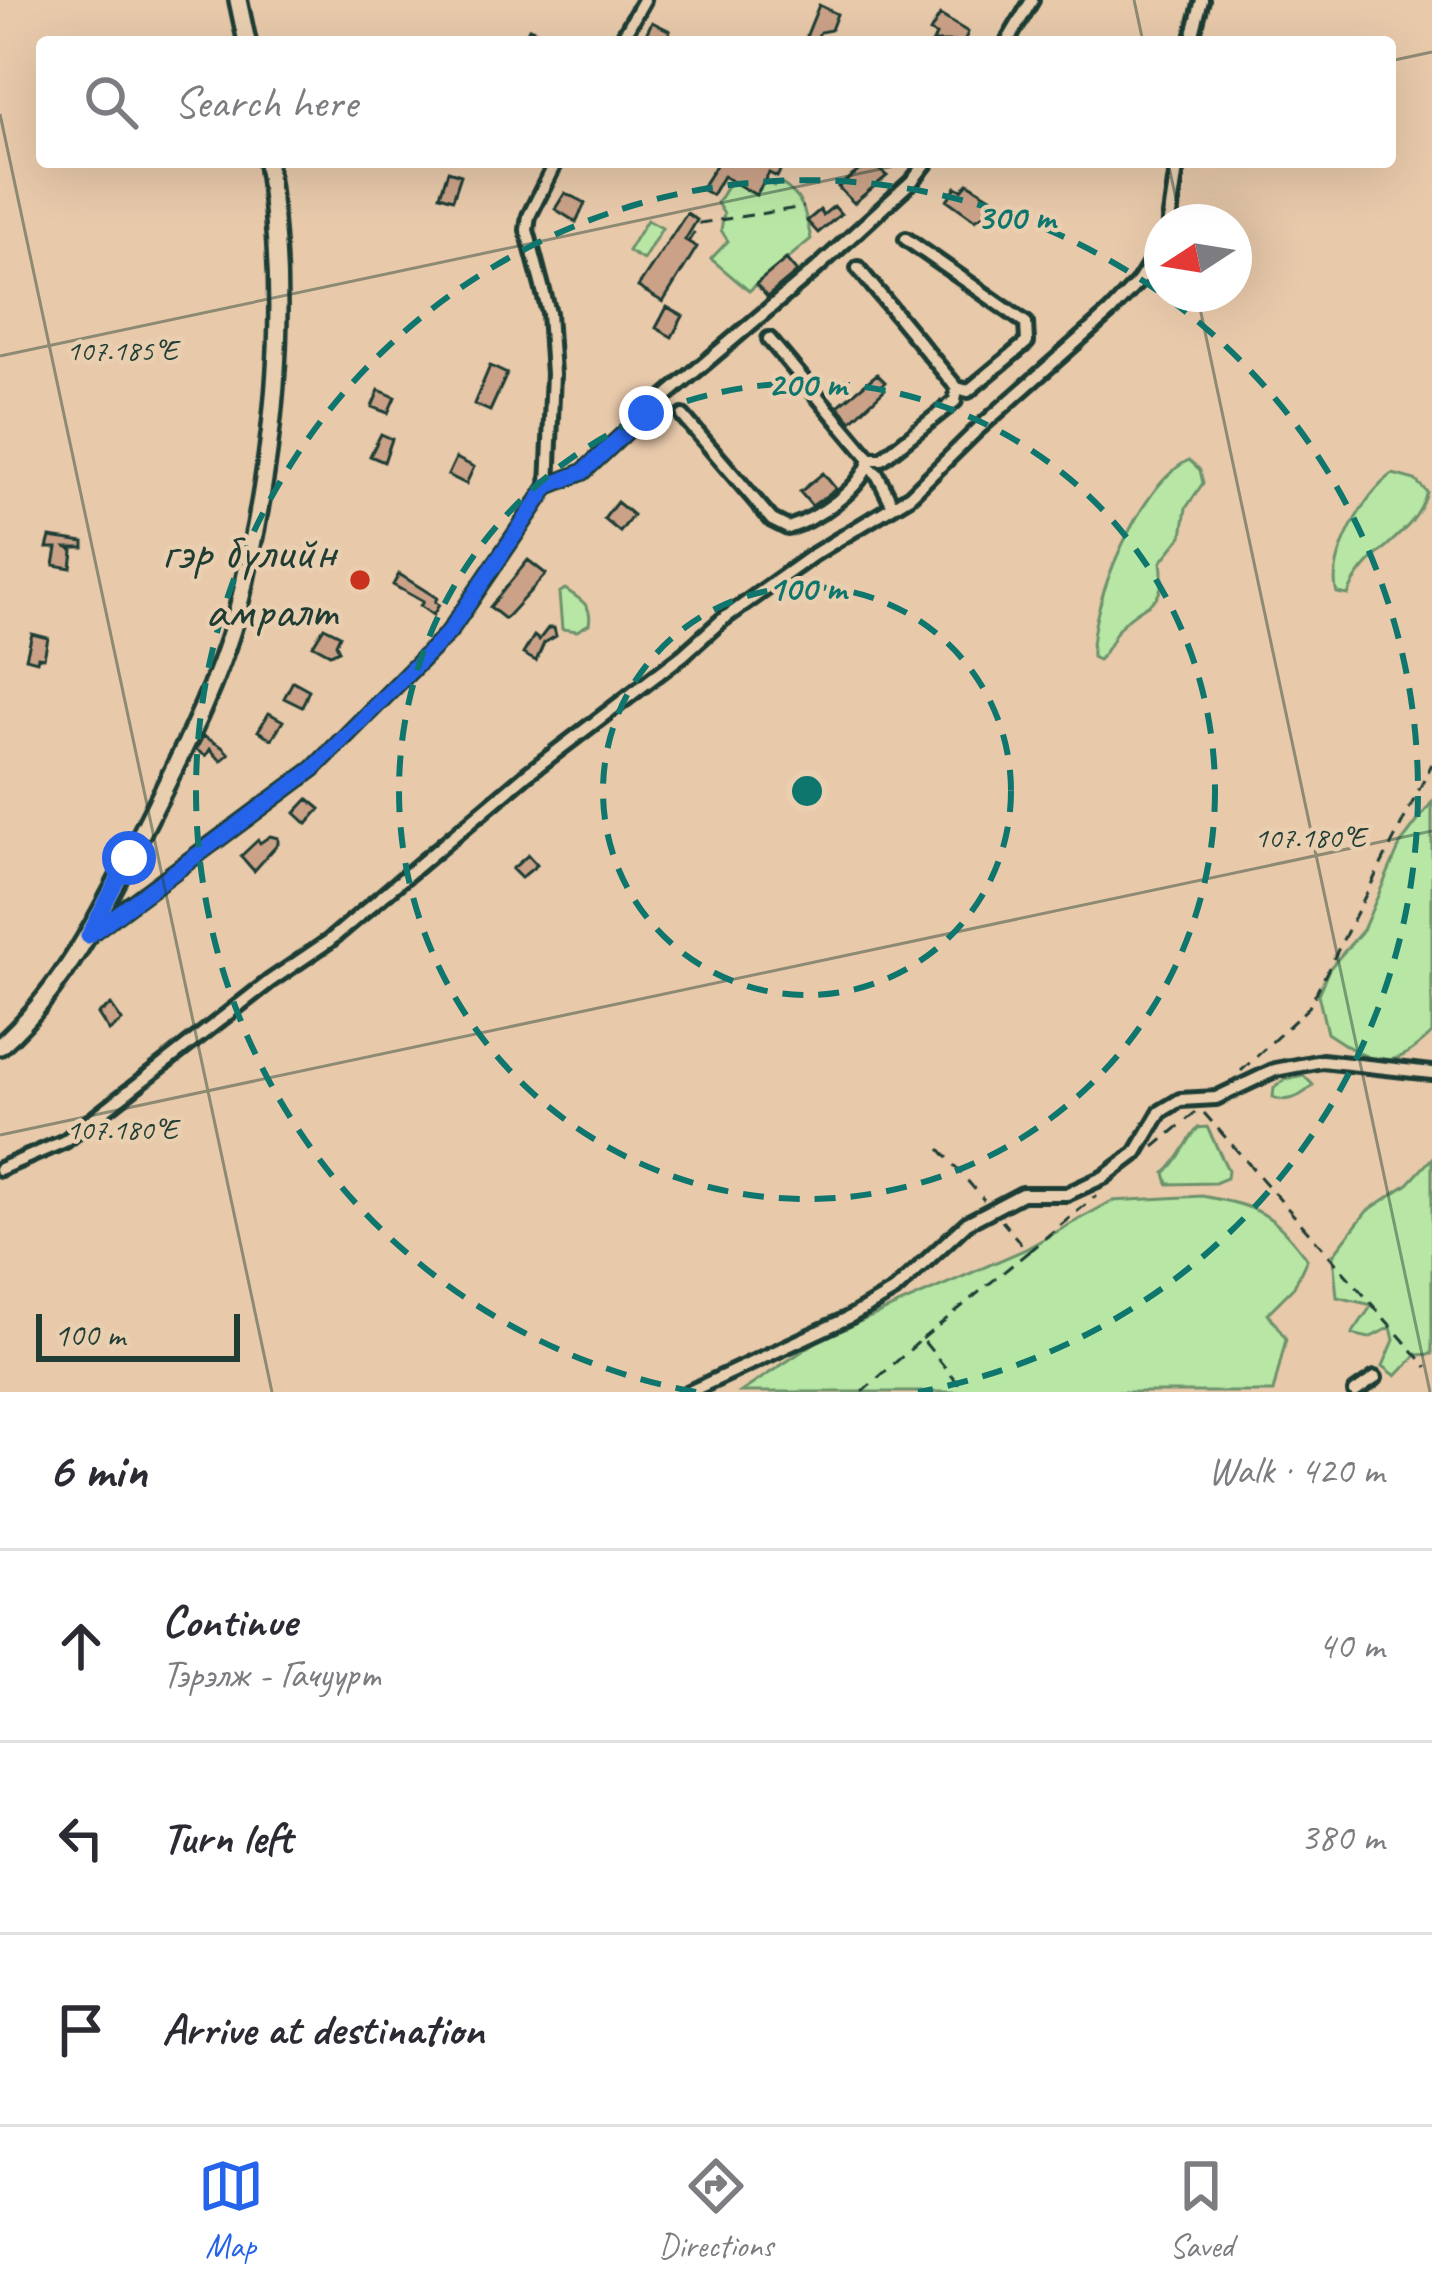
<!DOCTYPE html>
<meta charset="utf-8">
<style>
:root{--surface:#fff;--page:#f7f7f7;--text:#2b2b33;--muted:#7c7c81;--line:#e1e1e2;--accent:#2563eb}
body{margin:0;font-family:Caveat,sans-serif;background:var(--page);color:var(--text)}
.compass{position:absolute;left:1144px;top:204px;width:108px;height:108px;border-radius:50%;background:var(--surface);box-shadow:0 12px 48px #0002;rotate:258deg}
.scale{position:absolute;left:36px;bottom:30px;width:204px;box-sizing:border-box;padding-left:12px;border:6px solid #1f3d34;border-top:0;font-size:33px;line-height:42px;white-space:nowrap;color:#1f3d34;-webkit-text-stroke:9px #e9cfb0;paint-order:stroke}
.stop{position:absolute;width:36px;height:36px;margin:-27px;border:9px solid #2563eb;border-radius:50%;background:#fff}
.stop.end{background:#2563eb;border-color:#fff;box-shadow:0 3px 12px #0008}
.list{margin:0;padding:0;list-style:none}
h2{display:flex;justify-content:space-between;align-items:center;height:156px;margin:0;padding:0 48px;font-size:51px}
h2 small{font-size:39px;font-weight:400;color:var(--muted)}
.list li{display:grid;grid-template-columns:78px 1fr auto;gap:36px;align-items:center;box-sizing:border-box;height:192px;padding:0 48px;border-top:3px solid var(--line)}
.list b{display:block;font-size:45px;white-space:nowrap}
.list p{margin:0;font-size:39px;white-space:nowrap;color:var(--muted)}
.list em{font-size:39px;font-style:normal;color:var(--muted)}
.icon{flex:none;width:66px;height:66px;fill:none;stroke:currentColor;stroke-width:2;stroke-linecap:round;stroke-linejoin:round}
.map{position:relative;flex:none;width:1432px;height:1392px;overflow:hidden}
.search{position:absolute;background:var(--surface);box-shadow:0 12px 48px #0002;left:36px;right:36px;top:36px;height:132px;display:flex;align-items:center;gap:30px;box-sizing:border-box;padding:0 42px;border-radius:12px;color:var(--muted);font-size:45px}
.sheet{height:732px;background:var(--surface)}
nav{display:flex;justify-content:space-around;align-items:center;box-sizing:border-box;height:168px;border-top:3px solid var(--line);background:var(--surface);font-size:33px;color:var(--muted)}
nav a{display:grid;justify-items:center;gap:6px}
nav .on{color:var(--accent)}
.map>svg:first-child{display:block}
.green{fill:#b8e6a4;stroke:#6c926c;stroke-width:3}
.building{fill:#cba288;stroke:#1f3d34;stroke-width:3}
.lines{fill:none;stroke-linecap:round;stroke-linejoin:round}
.street-casing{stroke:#1f3d34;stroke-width:20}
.secondary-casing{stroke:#1f3d34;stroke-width:24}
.path{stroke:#1f3d34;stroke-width:3;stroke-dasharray:12 9;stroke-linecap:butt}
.street{stroke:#e9cfb0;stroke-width:10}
.secondary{stroke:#e9cfb0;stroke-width:15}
.route{stroke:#2563eb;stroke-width:15}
.ticks{fill:none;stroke:#1f3d34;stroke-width:3;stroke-opacity:0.45}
.ring{fill:none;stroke:#0f766e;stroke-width:6;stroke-dasharray:21 15}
.poi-dot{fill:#c8321e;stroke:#e9cfb0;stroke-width:4.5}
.labels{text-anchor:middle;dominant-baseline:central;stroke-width:9;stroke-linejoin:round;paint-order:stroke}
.poi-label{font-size:51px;fill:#1f3d34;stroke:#e9cfb0;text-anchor:end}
.ticks-label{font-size:30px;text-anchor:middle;fill:#1f3d34;stroke:#e9cfb0;stroke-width:9;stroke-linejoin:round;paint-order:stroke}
.centre{fill:#0f766e;stroke:#e9cfb0;stroke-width:6}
.ring-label{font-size:36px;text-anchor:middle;font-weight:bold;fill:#0f766e;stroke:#e9cfb0;stroke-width:9;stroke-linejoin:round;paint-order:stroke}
</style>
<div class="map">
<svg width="1432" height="1392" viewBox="0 0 1432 1392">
<rect width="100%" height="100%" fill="#e8c9aa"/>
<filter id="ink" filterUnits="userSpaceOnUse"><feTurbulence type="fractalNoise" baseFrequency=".00833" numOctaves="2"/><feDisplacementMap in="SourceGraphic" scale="24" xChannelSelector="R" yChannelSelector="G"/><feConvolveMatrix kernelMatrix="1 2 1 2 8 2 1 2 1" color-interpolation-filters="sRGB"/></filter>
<g filter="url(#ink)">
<!-- green -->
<path class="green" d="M731,180l25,15 9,-14 9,5 6,-3c24,14 25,29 31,56l-62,52 -38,-32 17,-18 -7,-11 3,-16 -7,-11z
M647,220l15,8 -19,32 -15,-9z
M1189,460l11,10 3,13 -17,25 -4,28 -21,26c7,49 -19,37 -42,66 -8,11 -10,23 -21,32l-6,-3c-3,-52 48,-174 97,-197z
M1393,474l22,6 12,12c-12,46 -64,59 -79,103l-11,-2c-11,-33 28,-101 56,-119z
M565,589c15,10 28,16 24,35l-12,7 -15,-2 -3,-36z
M1432,802v231c-43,42 -58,31 -105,0l-9,-39 11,-25 34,-39 38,-87z
M1304,1076l9,9c-11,11 -25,19 -40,12l1,-9 10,-8z
M1207,1127l21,43 -1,8 -12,5 -47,1 -3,-11c15,-13 20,-30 33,-45z
M1432,1158v196l-16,1 -20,21 -13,-10 11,-26 -3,-13 -22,11 -17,-4 20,-29 -35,-8 -4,-42 34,-44 41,-27z
M1202,1196c57,11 69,15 105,63l-13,28 -26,26 18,26 -13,53h-532l81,-54 202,-88 88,-49z"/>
<!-- building -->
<path class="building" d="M819,5l18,9 -6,16 -11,2 -5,10h-11z
M940,15l28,17 -4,10h-31l3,-7 -6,-3z
M652,22l18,9 -6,11h-22z
M529,28l33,14h-40z
M718,162h67l-8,15 -8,-4 -13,22 -33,-19 -11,19 -11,-6z
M870,162l17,14 -33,27 -16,-16z
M448,171l13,4 -8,24 -13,-4z
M968,183l24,15 -5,15 -12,7 -28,-20 9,-13 6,3z
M565,193l20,10 -9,19 -21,-13z
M834,206l7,8 -23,19 -11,-12 13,-11 3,5z
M687,213l10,7 -12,20 12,7 -34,55 -25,-15z
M786,259l11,13 -30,25 -11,-13z
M667,307l16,9 -11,21 -16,-9z
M490,366l17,8 -17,37 -16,-7z
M877,374l8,8 -3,3 3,4 -34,32 -13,-15z
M379,390l16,7 -7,16 -16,-6z
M381,434l11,5 -8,23 -14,-6z
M456,458l18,9 -8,17 -18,-9z
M823,473l13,16 -24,17 -12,-14z
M617,502l16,13 -13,17 -16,-13z
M50,537l34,5v6h-16l5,3 -2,17 -17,-3 3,-17h-10z
M528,560l18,14 -41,45 -15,-12z
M399,574l38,24 -2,4 4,3 -6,10 -13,-9 3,-4 -30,-17z
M324,627l16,8 -4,9 3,6 -9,4 -17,-9z
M548,628h6l2,8 -12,7 -8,18 -13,-7 11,-18 5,4z
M32,634l16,4 -4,20 -6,-1 -1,4 -11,-3z
M293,681l16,9 -7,17 -18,-9z
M269,713l14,8 -11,18 -14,-8z
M203,736l19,11 7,7 -8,7 -11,-12 -4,7 -10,-6z
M308,799l12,10 -13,15 -12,-11z
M270,836l8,2v6l-24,27 -13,-15 17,-16 2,3z
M528,855l9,10 -16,13 -9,-9z
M111,1005l11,16 -13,10 -11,-17z"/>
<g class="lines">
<!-- street casing -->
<g class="street-casing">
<path id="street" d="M620,42l24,-42
M1007,42l25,-42
M1191,42l11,-42
M1169,222l9,-60
M906,239l120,84 1,19 -59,49 -11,-3
M858,268l99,120 -2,13 -73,58h-12
M683,416l89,104 16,8c29,-9 74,-39 82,-69l-101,-120
M869,467l8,7 16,32
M548,486l5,-112 -4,-61 -22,-83 2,-14 27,-54
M90,934l223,-165 136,-137 99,-146 35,-14 63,-59 171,-145 96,-88 14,-18
M0,1169l65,-28 205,-160 59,-40 198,-167 156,-119 39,-35 91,-65 97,-59 68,-67 132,-117 29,-31 23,-37
M689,1392l159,-74 46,-27 73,-68 55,-29h45l37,-17 32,-24 24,-41 20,-12 36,-2 59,-28 47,-9 110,12
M1355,1392l20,-14"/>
</g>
<!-- secondary casing -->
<g class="secondary-casing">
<path id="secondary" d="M238,0l9,42
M0,1046c62,-55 101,-132 137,-204 33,-65 68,-131 91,-200 13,-37 20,-78 28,-116 23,-122 30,-241 11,-364"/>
</g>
<!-- path -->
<path class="path" d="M688,242l12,-19 104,-16
M1241,1071l68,-64 123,-243
M1204,1113l223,254
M1154,1147l43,-36
M940,1149l44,51
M1028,1252l68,-56
M922,1339l106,-87 -26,-31
M862,1392l60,-53 43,53"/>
<!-- street -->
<use href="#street" class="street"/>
<!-- secondary -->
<use href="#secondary" class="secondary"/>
</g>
</g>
<g class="lines" filter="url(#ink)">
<!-- route -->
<path class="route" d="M129,858l-41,78 225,-167 136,-137 99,-146 35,-14 63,-59"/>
</g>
<!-- ticks -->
<path class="ticks" d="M1134,0l9,42M1390,61l42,-9M0,114l272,1278M1168,162l13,60M1197,294l233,1098M0,356l914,-194M0,1135l1432,-304"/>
<!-- distance rings -->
<g class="ring">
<circle cx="807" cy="791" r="204"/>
<circle cx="807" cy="791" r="408"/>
<path d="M696 1392A611 611 0 1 1 918 1392"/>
</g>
<!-- markers -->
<circle class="poi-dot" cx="360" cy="580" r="12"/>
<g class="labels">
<!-- poi labels -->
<g class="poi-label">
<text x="336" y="551">гэр бүлийн<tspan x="336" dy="59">амралт</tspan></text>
</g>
</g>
<g class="ticks-label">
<text x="122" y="360">107.185°E</text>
<text x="1310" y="847">107.180°E</text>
<text x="122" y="1139">107.180°E</text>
</g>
<circle cx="807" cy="791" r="18" class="centre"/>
<g class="ring-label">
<text x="1016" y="229">300 m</text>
<text x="807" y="396">200 m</text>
<text x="807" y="600">100 m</text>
</g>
</svg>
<svg class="compass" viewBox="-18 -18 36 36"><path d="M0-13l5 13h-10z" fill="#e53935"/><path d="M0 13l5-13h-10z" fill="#7c7c81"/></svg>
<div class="scale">100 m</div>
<div class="stop" style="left:129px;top:858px"></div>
<div class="stop end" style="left:646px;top:413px"></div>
<div class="search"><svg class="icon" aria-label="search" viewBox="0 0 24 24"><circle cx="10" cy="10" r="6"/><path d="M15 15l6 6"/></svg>Search here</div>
</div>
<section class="sheet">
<h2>6 min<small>Walk · 420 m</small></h2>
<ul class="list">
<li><svg class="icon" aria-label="ahead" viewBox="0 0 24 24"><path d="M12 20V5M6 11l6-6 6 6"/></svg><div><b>Continue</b><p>Тэрэлж - Гачуурт</p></div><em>40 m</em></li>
<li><svg class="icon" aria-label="left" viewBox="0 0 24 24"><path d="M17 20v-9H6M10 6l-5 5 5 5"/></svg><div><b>Turn left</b></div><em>380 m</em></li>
<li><svg class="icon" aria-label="arrive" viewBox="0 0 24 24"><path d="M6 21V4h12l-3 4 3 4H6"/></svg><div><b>Arrive at destination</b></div></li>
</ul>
</section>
<nav>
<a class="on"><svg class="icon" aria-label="map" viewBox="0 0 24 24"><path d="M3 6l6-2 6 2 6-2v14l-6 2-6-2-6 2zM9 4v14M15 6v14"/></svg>Map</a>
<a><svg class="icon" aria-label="directions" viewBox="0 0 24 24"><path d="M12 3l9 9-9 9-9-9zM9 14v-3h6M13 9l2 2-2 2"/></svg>Directions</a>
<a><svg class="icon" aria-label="saved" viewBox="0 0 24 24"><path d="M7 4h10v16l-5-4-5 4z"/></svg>Saved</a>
</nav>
